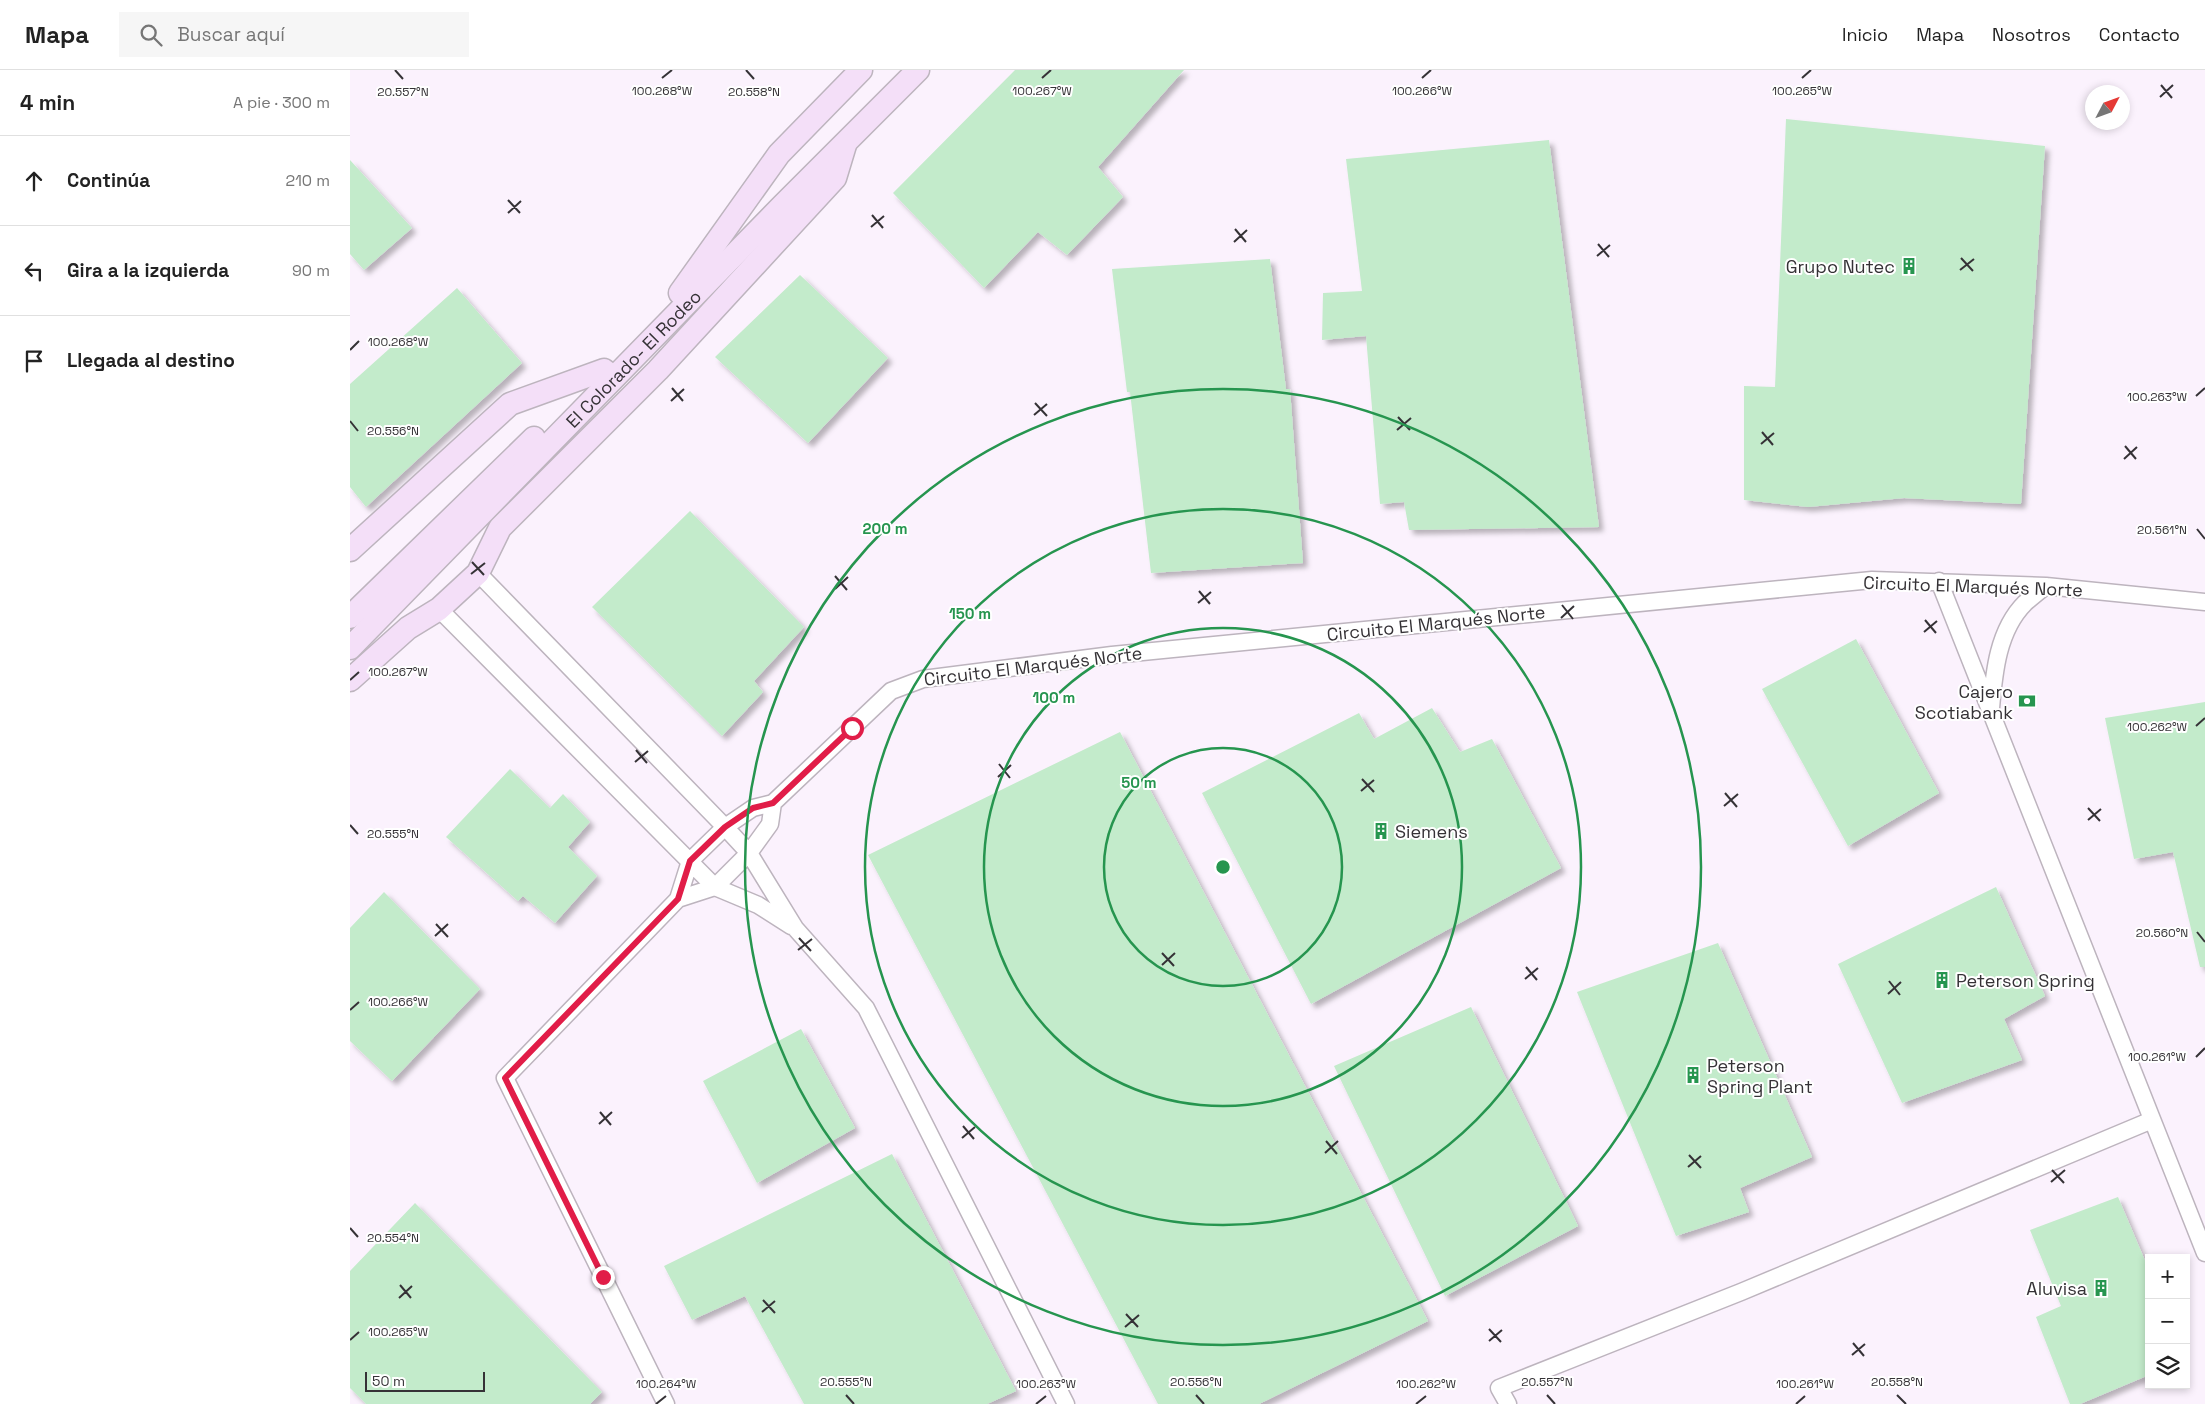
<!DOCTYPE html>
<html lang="es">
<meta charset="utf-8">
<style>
:root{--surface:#fff;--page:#f6f6f6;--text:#222;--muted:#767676;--line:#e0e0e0}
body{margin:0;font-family:"Space Grotesk",sans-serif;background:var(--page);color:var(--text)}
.controls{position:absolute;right:15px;bottom:15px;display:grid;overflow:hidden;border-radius:0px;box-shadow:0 2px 8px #0003}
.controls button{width:45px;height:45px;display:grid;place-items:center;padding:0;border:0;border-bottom:1px solid var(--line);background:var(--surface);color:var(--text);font:25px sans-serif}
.compass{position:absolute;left:1735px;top:15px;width:45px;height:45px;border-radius:50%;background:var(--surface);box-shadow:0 2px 8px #0003;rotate:49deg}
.scale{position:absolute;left:15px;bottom:12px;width:120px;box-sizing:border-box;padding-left:5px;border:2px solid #353236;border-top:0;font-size:14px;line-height:18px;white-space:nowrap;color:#353236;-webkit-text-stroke:4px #fff;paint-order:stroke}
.stop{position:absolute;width:15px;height:15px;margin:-11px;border:4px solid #e11d48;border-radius:50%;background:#fff}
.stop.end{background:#e11d48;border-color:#fff;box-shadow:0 1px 5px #0008}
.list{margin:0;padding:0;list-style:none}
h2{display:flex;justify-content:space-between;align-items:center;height:65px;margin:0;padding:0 20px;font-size:21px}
h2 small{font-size:16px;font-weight:400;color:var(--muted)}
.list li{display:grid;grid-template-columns:32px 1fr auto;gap:15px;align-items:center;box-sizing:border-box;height:90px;padding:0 20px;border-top:1px solid var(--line)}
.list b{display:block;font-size:19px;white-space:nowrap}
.list em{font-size:16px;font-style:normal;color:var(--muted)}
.icon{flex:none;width:28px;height:28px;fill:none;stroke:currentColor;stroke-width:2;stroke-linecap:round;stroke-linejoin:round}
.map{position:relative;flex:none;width:1855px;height:1334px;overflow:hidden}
header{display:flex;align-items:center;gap:30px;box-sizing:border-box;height:70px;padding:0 25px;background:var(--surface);border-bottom:1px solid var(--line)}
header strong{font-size:24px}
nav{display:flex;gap:28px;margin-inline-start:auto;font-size:18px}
.search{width:350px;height:45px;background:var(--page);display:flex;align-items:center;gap:12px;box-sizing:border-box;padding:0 18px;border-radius:0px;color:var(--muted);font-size:19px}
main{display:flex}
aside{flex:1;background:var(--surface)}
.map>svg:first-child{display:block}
.building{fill:#c3ebcb;filter:url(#shadow)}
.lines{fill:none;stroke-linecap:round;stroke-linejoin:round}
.street-casing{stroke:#bdb4be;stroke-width:19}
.secondary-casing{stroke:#bdb4be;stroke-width:25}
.street{stroke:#fff;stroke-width:16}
.secondary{stroke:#f4dff8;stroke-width:22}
.route{stroke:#e11d48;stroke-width:6}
.ticks{fill:none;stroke:#353236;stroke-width:2}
.ring{fill:none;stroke:#26954f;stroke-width:2.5}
.labels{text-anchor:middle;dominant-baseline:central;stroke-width:4;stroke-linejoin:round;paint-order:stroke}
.poi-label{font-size:18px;fill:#353236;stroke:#fff;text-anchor:end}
.street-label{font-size:18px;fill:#353236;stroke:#fff}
.ticks-label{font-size:12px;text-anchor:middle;fill:#353236;stroke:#fff;stroke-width:4;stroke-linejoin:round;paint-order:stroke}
.centre{fill:#26954f;stroke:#fff;stroke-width:2.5}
.ring-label{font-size:15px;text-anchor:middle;font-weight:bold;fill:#26954f;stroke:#fff;stroke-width:4;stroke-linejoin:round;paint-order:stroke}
</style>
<header>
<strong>Mapa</strong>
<div class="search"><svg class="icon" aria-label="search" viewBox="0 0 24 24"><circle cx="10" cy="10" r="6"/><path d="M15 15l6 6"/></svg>Buscar aquí</div>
<nav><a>Inicio</a><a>Mapa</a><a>Nosotros</a><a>Contacto</a></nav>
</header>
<main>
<aside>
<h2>4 min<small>A pie · 300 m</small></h2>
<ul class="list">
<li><svg class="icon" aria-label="ahead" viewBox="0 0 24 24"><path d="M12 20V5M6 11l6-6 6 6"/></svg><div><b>Continúa</b></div><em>210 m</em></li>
<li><svg class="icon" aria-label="left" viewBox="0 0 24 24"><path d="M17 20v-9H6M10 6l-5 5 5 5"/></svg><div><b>Gira a la izquierda</b></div><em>90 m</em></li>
<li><svg class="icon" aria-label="arrive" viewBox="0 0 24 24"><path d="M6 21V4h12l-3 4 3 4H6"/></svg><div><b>Llegada al destino</b></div></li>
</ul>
</aside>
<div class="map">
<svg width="1855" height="1334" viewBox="0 0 1855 1334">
<defs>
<filter id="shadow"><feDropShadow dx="4.5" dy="4.5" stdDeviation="2.5" flood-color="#0004"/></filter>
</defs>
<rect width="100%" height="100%" fill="#fbf2fd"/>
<!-- building -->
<path class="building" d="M665,0h169l-86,97 25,30 -56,58 -29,-23 -54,56 -91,-95z
M1436,49l259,27 -24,358 -117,-6 -96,9 -64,-7v-114l31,1z
M1199,70l50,387 -190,3 -5,-28 -24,2 -14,-168 -44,4 1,-47 39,-2 -16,-132z
M0,90l62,68 -48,42 -14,-16z
M920,189l16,130h4l13,174 -152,10 -21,-181h-3l-15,-123z
M450,205l88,83 -80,85 -93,-86z
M107,218l65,75 -156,144 -16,-20v-103z
M340,441l114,116 -50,54 9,11 -41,44 -130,-129z
M1506,569l83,154 -91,53 -86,-157z
M1855,632v265h-5l-27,-115 -39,7 -29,-141z
M1082,638l28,44 32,-13 69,129 -250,136 -109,-211 157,-80 15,26z
M770,662l308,589 -169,83h-101l-290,-549z
M160,699l40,39 13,-14 27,28 -22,25 29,29 -42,47 -32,-27 -5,5 -72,-64z
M1646,817l49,109 -41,23 18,41 -120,43 -64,-139z
M34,822l96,97 -88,92 -42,-40v-113z
M1368,873l94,214 -72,31 9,24 -73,24 -99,-244z
M1121,937l107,219 -133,70 -111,-230z
M451,959l54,99 -98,55 -54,-102z
M542,1084l124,237 -29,13h-183l-59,-108 -53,24 -28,-54z
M1768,1127l31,73v105l-69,29h-10l-34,-87 25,-11 -31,-76z
M65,1133l187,189 -12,12h-224l-16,-16v-117z"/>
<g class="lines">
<!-- street casing -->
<g class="street-casing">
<path id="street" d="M128,503l247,254 24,26 46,75 71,80 200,396
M1589,511l266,672
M89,539l276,278 43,18 33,21
M1641,638c3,-36 7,-78 34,-105 7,-6 14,-12 21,-17
M328,829l37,-12 34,-34 21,-29 3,-21
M316,1334l-161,-326 173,-179 12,-38 35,-34 28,-19 20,-5 118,-112 32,-12 189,-24 760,-75 174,6 159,16
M1158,1334l-9,-16 242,-96 411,-172"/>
</g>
<!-- secondary casing -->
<g class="secondary-casing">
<g id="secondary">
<path d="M330,223l99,-139 82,-84"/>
<path d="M0,480l160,-146 94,-34"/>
<path d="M0,547l184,-179"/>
<path id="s1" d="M0,578l433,-443 135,-135"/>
<path d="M0,610l58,-52 31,-19 39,-36 22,-45 158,-158 177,-192 10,-33"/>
</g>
</g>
<!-- street -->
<use href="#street" class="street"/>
<!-- secondary -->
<use href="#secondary" class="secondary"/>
</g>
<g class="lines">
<!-- route -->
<path class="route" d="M253,1207l-98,-199 173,-179 12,-38 35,-34 28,-19 20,-5 79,-75"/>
</g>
<!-- ticks -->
<path class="ticks" d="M45,0l8,9M396,0l8,9M312,8l10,-8M692,8l9,-8M1072,8l9,-8M1452,8l9,-8M1811,15l11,13M1810,27l13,-12M158,130l12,13M158,143l13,-12M522,145l11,13M521,157l13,-11M885,159l11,13M884,172l13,-12M1248,174l11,13M1247,186l13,-11M1611,188l12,13M1610,200l14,-11M0,280l9,-9M322,318l11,13M1846,326l9,-8M321,331l13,-12M685,333l12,13M684,345l13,-11M1048,347l12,13M0,351l8,10M1047,360l14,-12M1412,362l11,13M1411,374l13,-11M1775,376l11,13M1774,389l13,-12M1847,459l8,10M122,492l12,13M121,504l14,-11M485,506l12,14M485,519l13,-12M849,521l11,13M848,533l13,-11M1212,535l11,14M1211,548l13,-12M1575,550l11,13M1574,562l13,-11M0,610l9,-8M1846,656l9,-8M286,680l11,13M285,692l13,-11M649,694l11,14M648,707l13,-12M1012,709l12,13M1011,721l13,-11M1375,723l12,14M1374,736l14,-12M1738,738l12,13M1738,750l13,-11M0,755l8,9M86,854l12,13M1847,862l8,10M85,866l13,-12M449,868l12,13M448,880l14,-11M812,883l12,13M812,895l13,-12M1176,897l11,13M1175,909l13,-11M1539,911l11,14M1538,924l13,-12M0,940l9,-8M1846,987l9,-9M250,1042l11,13M249,1054l13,-12M613,1056l11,13M612,1068l13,-11M976,1071l11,13M975,1083l13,-12M1339,1085l12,13M1338,1097l13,-11M1702,1100l12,13M1701,1112l14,-12M0,1158l8,9M50,1215l11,13M49,1228l13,-12M413,1230l12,13M412,1242l13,-11M776,1244l12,13M775,1257l14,-12M1139,1259l12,13M0,1270l9,-8M1139,1271l13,-11M1503,1273l11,13M1502,1285l13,-11M496,1325l8,9M846,1325l8,9M1197,1325l8,9M1547,1325l9,9M306,1334l10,-8M686,1334l10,-8M1066,1334l10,-8M1446,1334l9,-8"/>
<!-- distance rings -->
<g class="ring">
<circle cx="873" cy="797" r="119"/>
<circle cx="873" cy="797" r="239"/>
<circle cx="873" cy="797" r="358"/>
<circle cx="873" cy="797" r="478"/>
</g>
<!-- icons -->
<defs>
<g id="building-bare" transform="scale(1.35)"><path d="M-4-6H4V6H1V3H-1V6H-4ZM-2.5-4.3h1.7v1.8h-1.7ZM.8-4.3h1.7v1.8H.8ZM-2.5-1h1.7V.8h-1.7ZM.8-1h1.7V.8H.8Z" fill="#26954f" stroke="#fff" stroke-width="2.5" paint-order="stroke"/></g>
<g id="bank-bare" transform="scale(1.35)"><path d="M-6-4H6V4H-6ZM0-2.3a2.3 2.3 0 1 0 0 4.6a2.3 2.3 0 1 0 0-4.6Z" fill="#26954f" stroke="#fff" stroke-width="2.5" paint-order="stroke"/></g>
</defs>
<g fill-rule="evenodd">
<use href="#building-bare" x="1559" y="196"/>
<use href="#bank-bare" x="1677" y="631"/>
<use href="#building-bare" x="1031" y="761"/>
<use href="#building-bare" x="1592" y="910"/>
<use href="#building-bare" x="1343" y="1005"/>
<use href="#building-bare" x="1751" y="1218"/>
</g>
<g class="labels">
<!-- poi labels -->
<g class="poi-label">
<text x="1545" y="196">Grupo Nutec</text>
<text x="1663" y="621">Cajero<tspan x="1663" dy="21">Scotiabank</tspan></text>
<text x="1045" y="761" text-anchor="start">Siemens</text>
<text x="1606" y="910" text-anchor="start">Peterson Spring</text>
<text x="1357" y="995" text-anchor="start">Peterson<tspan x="1357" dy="21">Spring Plant</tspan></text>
<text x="1737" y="1218">Aluvisa</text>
</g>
<!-- street labels -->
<g class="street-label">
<text stroke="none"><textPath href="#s1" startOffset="405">El Colorado- El Rodeo</textPath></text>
<text transform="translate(1623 516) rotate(2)">Circuito El Marqués Norte</text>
<text transform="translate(1086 553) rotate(-6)">Circuito El Marqués Norte</text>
<text transform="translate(683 596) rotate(-7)">Circuito El Marqués Norte</text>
</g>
</g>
<g class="ticks-label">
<text x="312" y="25">100.268°W</text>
<text x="692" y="25">100.267°W</text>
<text x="1072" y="25">100.266°W</text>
<text x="1452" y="25">100.265°W</text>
<text x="53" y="26">20.557°N</text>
<text x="404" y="26">20.558°N</text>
<text x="48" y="276">100.268°W</text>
<text x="1807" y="331">100.263°W</text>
<text x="43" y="365">20.556°N</text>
<text x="1812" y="464">20.561°N</text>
<text x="48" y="606">100.267°W</text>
<text x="1807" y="661">100.262°W</text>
<text x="43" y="768">20.555°N</text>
<text x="1812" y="867">20.560°N</text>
<text x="48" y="936">100.266°W</text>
<text x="1807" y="991">100.261°W</text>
<text x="43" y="1172">20.554°N</text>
<text x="48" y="1266">100.265°W</text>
<text x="496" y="1316">20.555°N</text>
<text x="846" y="1316">20.556°N</text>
<text x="1197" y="1316">20.557°N</text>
<text x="1547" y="1316">20.558°N</text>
<text x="316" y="1318">100.264°W</text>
<text x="696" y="1318">100.263°W</text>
<text x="1076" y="1318">100.262°W</text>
<text x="1455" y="1318">100.261°W</text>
</g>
<circle cx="873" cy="797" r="8" class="centre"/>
<g class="ring-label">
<text x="535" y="464">200 m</text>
<text x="620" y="549">150 m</text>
<text x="704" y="633">100 m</text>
<text x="789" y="718">50 m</text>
</g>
</svg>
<div class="controls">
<button>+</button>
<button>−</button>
<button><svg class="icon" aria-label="layers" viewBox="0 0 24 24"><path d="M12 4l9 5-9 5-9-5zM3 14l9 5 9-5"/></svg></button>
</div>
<svg class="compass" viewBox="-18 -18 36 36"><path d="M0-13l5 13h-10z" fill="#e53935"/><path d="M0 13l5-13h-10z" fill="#767676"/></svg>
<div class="scale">50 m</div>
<div class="stop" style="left:502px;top:658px"></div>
<div class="stop end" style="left:253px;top:1207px"></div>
</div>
</main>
